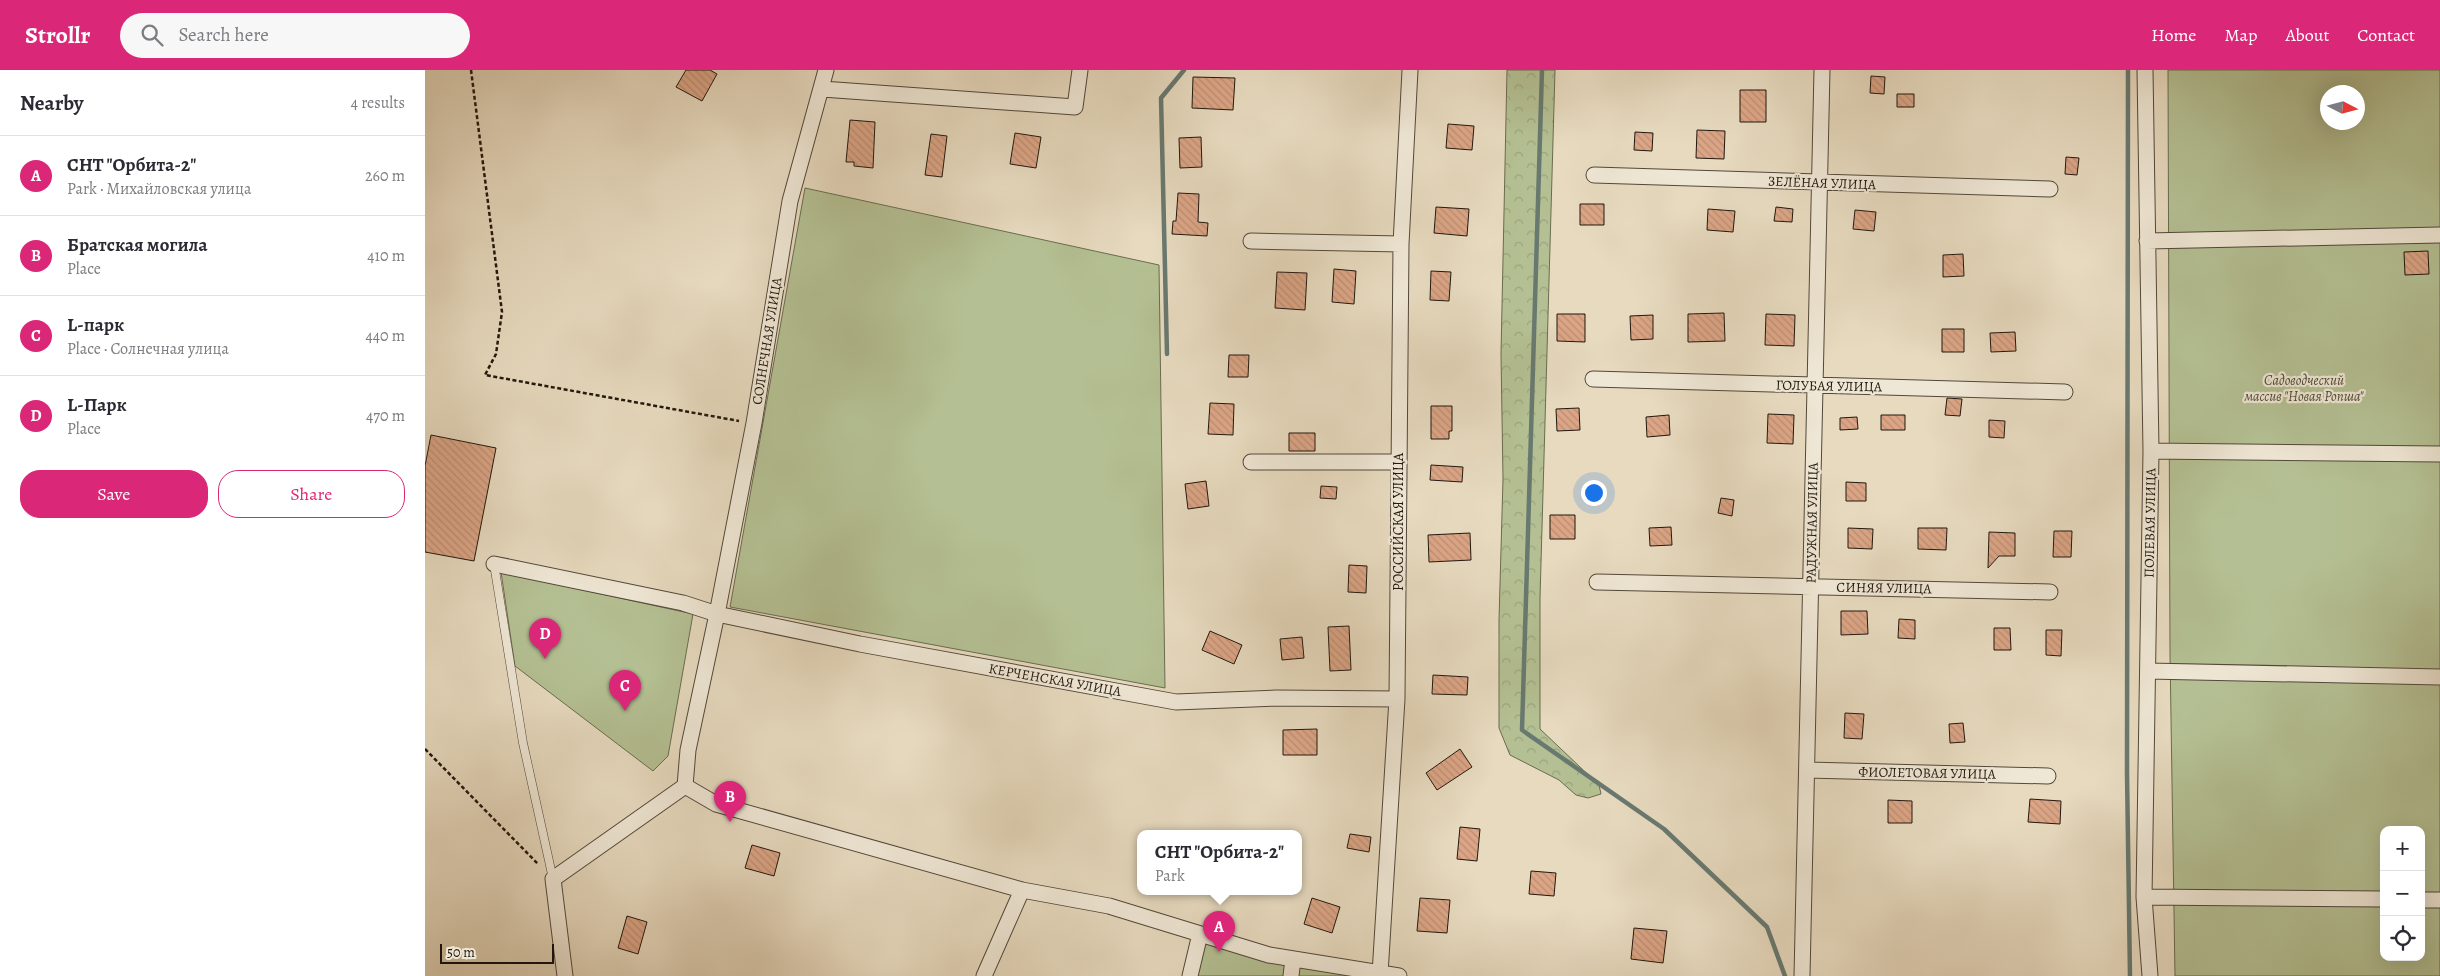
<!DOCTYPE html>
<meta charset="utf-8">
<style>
:root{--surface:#fff;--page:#f7f7f7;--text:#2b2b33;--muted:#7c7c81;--line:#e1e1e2;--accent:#db2777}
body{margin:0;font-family:Alegreya,serif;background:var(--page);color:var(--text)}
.controls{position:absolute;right:15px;bottom:15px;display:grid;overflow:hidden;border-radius:10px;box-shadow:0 5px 20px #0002}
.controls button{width:45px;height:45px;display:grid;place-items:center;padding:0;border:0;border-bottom:1px solid var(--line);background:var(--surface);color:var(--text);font:25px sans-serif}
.compass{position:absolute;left:1895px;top:15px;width:45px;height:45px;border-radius:50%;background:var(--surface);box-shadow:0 5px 20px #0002;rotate:96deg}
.scale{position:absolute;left:15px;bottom:12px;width:114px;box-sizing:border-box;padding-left:5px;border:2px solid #21170e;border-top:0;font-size:14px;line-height:18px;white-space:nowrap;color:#21170e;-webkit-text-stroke:4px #efe7d5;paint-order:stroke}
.you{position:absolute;left:1168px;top:422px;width:18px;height:18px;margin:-12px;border:4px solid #fff;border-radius:50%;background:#1a73e8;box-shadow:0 0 0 8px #1a73e833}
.badge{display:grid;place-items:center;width:32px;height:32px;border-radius:50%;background:var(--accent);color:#fff;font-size:16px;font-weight:700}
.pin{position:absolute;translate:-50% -41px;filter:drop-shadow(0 1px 2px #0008)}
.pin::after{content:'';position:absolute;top:26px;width:18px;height:15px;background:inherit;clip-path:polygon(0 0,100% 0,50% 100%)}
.popup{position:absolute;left:712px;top:760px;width:165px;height:65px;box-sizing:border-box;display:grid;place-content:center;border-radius:10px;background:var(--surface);filter:drop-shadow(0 1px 4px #0005);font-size:16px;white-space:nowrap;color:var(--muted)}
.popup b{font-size:19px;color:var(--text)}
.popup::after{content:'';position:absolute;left:50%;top:100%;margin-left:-10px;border:10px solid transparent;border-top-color:var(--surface)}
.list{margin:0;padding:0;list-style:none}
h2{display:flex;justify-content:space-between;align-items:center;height:65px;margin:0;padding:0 20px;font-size:21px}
h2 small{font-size:16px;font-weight:400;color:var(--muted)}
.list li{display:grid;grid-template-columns:32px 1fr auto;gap:15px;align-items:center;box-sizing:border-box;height:80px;padding:0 20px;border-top:1px solid var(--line)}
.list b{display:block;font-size:19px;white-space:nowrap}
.list p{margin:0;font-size:16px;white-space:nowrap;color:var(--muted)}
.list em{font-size:16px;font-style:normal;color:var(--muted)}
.actions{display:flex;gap:10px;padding:15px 20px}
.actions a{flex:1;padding:11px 0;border:1px solid var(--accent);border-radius:20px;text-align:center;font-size:18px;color:var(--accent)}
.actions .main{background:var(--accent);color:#fff}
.icon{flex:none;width:28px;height:28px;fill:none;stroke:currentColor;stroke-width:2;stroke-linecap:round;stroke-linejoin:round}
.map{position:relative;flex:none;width:2015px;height:906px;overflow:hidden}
header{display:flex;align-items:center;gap:30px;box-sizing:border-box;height:70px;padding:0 25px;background:var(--accent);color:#fff}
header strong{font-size:24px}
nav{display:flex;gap:28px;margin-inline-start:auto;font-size:18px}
.search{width:350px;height:45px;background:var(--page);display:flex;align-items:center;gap:12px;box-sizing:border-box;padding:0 18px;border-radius:28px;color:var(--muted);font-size:19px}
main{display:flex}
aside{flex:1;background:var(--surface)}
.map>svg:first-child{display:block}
.green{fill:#b4c093;stroke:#6a6c50;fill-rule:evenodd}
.forest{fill:url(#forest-crowns);stroke:#6a6c50}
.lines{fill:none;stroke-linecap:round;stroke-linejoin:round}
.stream{stroke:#687970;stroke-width:4.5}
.building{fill:url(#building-back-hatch);stroke:#21170e}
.lane-casing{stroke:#52483a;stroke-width:9}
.street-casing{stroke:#52483a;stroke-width:17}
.path{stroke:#21170e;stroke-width:2.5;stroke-dasharray:4 2.5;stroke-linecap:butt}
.lane{stroke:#efe7d5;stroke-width:8}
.street{stroke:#efe7d5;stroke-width:15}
.labels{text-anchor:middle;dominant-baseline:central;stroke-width:4.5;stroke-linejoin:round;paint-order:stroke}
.street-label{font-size:14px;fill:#21170e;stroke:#efe7d5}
.park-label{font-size:14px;font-style:italic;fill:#4d4a36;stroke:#efe7d5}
</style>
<header>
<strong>Strollr</strong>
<div class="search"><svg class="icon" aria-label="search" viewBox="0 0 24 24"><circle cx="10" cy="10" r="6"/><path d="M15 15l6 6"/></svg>Search here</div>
<nav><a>Home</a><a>Map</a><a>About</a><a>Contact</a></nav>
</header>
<main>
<aside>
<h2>Nearby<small>4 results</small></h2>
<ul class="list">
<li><span class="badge">A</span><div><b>СНТ &quot;Орбита-2&quot;</b><p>Park · Михайловская улица</p></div><em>260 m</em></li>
<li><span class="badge">B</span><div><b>Братская могила</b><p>Place</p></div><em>410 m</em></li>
<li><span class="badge">C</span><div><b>L-парк</b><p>Place · Солнечная улица</p></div><em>440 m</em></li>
<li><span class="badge">D</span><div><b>L-Парк</b><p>Place</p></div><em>470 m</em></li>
</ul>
<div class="actions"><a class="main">Save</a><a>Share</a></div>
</aside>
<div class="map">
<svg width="2015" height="906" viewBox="0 0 2015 906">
<defs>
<pattern id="forest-crowns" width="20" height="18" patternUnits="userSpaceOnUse" patternTransform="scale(1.25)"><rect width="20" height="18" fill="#b4c093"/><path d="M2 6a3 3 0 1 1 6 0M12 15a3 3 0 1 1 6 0" fill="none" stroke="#9aa47e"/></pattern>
<pattern id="building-back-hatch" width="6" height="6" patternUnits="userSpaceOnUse" patternTransform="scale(1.25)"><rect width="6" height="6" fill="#dba586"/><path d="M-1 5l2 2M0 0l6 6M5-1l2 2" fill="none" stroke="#bc8d72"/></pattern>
</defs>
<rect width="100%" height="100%" fill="#e7dabf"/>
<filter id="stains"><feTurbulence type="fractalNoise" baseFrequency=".004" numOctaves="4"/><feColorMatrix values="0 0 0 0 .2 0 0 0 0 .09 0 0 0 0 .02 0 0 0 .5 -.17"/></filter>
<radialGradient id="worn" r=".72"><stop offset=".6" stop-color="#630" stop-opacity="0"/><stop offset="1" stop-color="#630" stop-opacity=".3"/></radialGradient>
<!-- green -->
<path class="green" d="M1743,0h272v906h-265l-5,-322zM1902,22h30v30h-30zM1959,760h37v127h-37z
M380,118l354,77 6,423 -435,-81z
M76,502l192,42 -25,142 -15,15 -138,-105z
M779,871l151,35h-160z"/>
<!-- forest -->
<path class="forest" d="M1082,0h48l-15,528v131l59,56 2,9 -13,4 -12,-3 -17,-15 -49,-25 -11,-27v-108l4,-141 -2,-125z"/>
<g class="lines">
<!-- stream -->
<path class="stream" d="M1117,0l-20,660 142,99 103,98 18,49
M1703,0l-1,703 3,203
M742,284l-6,-256 23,-28"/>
</g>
<!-- building -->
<path class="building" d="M261,0h24l7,4 -15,27 -26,-14z
M1446,6l14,1 -1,17 -14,-1z
M768,7l42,1 -2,32 -41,-2z
M1315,20h26v32h-26z
M1472,24h17v13h-17z
M425,50l25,2 -2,46 -19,-2v-4h-8z
M1023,54l26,2 -2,24 -26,-2z
M1272,60l28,1 -1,28 -28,-1z
M1210,62l18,1 -1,18 -18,-1z
M590,63l26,4 -5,31 -26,-4z
M506,64l16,2 -5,41 -17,-2z
M776,67l1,30 -22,1 -1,-30z
M1641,87l13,1 -2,17 -12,-1z
M753,123l21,1 -1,28 10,1 -1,13 -35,-2 1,-13h3z
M1155,134h24v21h-24z
M1011,137l33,2 -2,27 -33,-3z
M1351,137l17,2 -1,13 -18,-1z
M1283,139l27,2 -2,21 -26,-2z
M1430,140l21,2 -2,19 -21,-2z
M2003,181l1,23 -24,1 -1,-23z
M1538,184l1,22 -21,1v-22z
M909,199l22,2 -2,33 -22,-2z
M1006,201l20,1 -2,29 -19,-1z
M852,202l30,1 -2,37 -30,-2z
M1299,243l1,28 -37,1v-28z
M1132,244h28v28l-28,-1z
M1341,244l29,1 -1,31 -29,-1z
M1228,245v24l-22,1 -1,-24z
M1517,259h22v23h-22z
M1590,262l1,19 -25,1 -1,-19z
M804,285h20l-1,22h-20z
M1522,328l15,1 -2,17 -15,-1z
M785,333l24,1 -1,31 -25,-1z
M1006,336h21v25h-3v8h-18z
M1154,338l1,22 -23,1 -1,-22z
M1343,344l26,1 -1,29 -26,-1z
M1244,345l1,20 -23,2 -1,-20z
M1456,345h24v15h-24z
M1432,347l1,12 -18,1v-12z
M1564,350l16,1 -1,17 -15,-1z
M864,363h26v18h-26z
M6,365l65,13 -22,113 -49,-9v-86z
M1006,395l32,2 -1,15 -32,-2z
M781,411l3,25 -21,3 -3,-25z
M1421,412l20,1v18h-20z
M896,416l16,1 -1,12 -16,-1z
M1296,428l13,2 -2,16 -14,-3z
M1125,445h25v24h-25z
M1246,457l1,18 -22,1 -1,-18z
M1423,458l25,1 -1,20 -24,-1z
M1493,458h29l-1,22 -28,-1z
M1629,461h18l-1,26h-18z
M1564,462l26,1v23h-16l-11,12z
M1045,463l1,27 -42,2 -1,-27z
M924,495l18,1 -1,27 -18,-1z
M1416,541h26l1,23 -27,1z
M1474,549l16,1v19l-17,-1z
M924,556l2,44 -21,1 -2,-44z
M1569,558h16l1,22h-17z
M1621,560h16l-1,26 -15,-1z
M785,561l32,14 -8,19 -32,-14z
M877,567l2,21 -22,2 -2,-21z
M1008,605l35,2 -1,18 -35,-1z
M1420,643l19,1 -2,25 -18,-1z
M1538,653l2,19 -15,1 -1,-19z
M892,659v26h-34v-25z
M1035,679l12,18 -35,23 -11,-17z
M1605,729l31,2 -1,23 -32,-2z
M1463,730l24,1v22h-24z
M1035,757l20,2 -3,32 -20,-2z
M925,764l21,3 -2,15 -22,-4z
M327,775l28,8 -6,23 -29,-8z
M1106,801l25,2 -2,23 -25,-2z
M887,828l28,9 -8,26 -28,-9z
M995,828l30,2 -3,33 -30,-2z
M202,846l20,6 -9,32 -20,-6z
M1209,858l33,3 -4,32 -32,-4z"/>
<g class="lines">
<!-- lane casing -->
<g class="lane-casing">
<path id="lane" d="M69,494l29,179 30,136"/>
</g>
<!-- street casing -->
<g class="street-casing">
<path id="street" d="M401,0l-36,131 -36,222 -37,191 143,30 316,58 100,-4 121,1
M1720,0l6,381 -7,446 6,79
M397,19l253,18 5,-37
M1169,105l456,14
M826,171l150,3
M1722,171l293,-6
M1168,309l472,13
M1726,381l289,3
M826,392h147
M69,494l189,39 34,11 -29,136 -3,36 -132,93 12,97
M1172,512l453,10
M1723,601l292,6
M1382,700l241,6
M260,716l31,18 306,86 87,16 160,49 130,21
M1719,827l240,2
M1996,830h19
M955,904l17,-275 4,-455 9,-174
M559,906l38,-86
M765,906l10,-42
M866,906l2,-17
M1377,906l20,-906"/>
</g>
<!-- path -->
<path class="path" d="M46,0l31,242 -6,42 -11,21 254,46
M0,679l113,115"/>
<!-- lane -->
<use href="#lane" class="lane"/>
<!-- street -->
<use href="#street" class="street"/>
</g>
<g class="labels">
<!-- street labels -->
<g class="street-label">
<text transform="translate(1397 113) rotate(2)">ЗЕЛЁНАЯ УЛИЦА</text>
<text transform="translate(342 271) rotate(-81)">СОЛНЕЧНАЯ УЛИЦА</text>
<text transform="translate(1404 316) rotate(1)">ГОЛУБАЯ УЛИЦА</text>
<text transform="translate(973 452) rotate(-90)">РОССИЙСКАЯ УЛИЦА</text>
<text transform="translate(1387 453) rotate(-89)">РАДУЖНАЯ УЛИЦА</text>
<text transform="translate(1725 453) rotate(-89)">ПОЛЕВАЯ УЛИЦА</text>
<text transform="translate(1459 518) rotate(1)">СИНЯЯ УЛИЦА</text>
<text transform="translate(630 610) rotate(10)">КЕРЧЕНСКАЯ УЛИЦА</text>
<text transform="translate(1502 703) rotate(1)">ФИОЛЕТОВАЯ УЛИЦА</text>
</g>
<!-- park labels -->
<g class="park-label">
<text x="1879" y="310">Садоводческий<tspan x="1879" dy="16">массив "Новая Ропша"</tspan></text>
</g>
</g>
<rect width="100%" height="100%" filter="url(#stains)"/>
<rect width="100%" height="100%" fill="url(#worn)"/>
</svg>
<div class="controls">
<button>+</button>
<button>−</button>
<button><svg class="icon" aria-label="locate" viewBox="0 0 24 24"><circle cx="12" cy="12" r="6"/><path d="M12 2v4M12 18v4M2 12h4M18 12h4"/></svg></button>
</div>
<svg class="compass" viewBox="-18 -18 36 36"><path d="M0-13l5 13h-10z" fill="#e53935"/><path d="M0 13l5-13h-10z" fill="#7c7c81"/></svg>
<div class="scale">50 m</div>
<div class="you"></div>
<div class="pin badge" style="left:794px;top:882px">A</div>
<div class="popup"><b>СНТ &quot;Орбита-2&quot;</b>Park</div>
<div class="pin badge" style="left:305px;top:752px">B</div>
<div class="pin badge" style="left:200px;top:641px">C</div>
<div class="pin badge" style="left:120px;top:589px">D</div>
</div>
</main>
